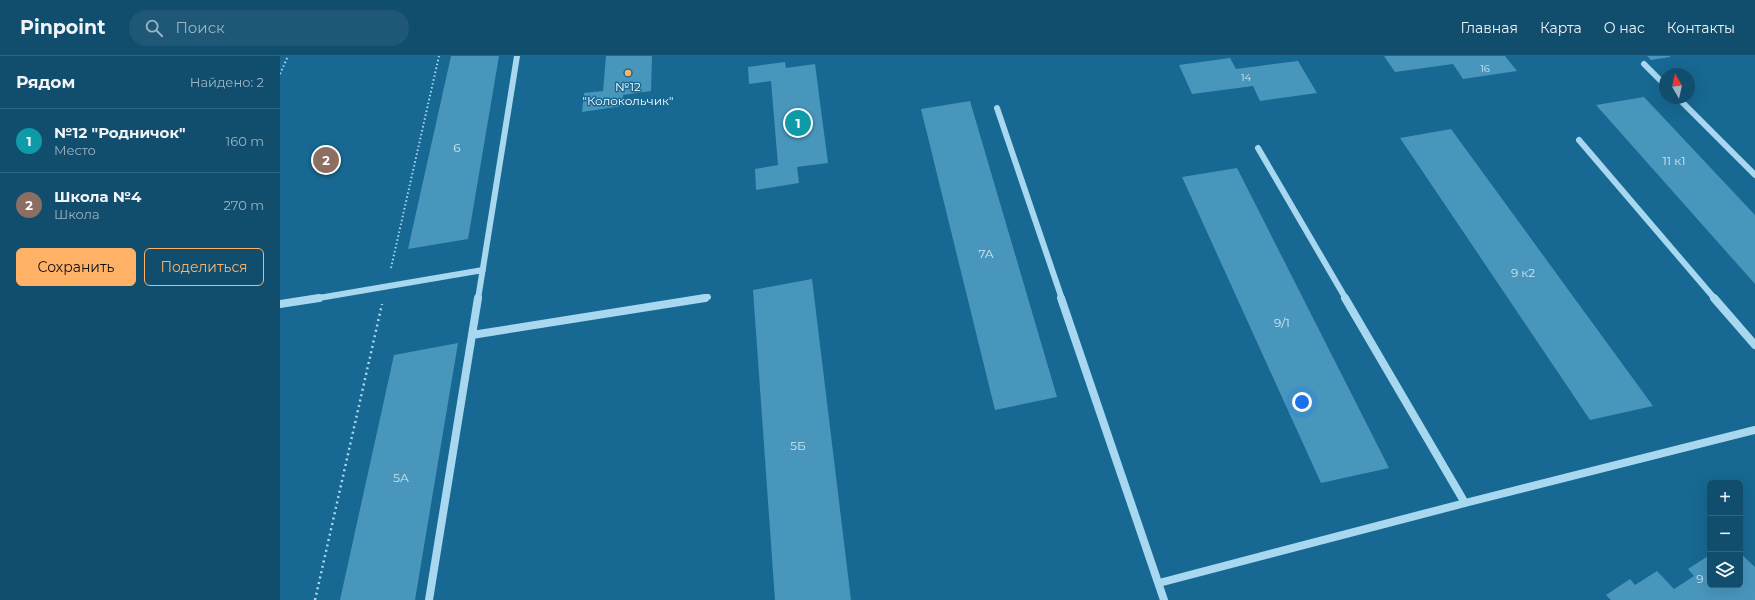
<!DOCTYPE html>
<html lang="ru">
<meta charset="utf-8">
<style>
:root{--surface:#114e6e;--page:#1e5876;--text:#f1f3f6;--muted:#9cb4c2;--line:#306581;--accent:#ffb266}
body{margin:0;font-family:Montserrat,sans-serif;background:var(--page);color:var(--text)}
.controls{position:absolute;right:12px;bottom:12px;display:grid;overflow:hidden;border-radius:6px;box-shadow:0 4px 16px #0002}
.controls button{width:36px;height:36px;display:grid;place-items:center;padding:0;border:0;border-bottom:1px solid var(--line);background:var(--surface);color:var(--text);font:20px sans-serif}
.compass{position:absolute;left:1379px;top:12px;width:36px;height:36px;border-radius:50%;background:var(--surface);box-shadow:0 4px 16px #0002;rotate:351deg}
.you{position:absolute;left:1022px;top:346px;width:14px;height:14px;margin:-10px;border:3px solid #fff;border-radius:50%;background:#1a73e8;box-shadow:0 0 0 6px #1a73e833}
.badge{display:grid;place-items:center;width:26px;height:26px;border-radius:50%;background:var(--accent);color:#fff;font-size:13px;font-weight:700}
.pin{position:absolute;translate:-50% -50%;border:2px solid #fff;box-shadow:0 1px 4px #0006}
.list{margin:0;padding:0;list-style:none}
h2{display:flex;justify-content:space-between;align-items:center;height:52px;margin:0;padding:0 16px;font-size:17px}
h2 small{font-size:13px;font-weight:400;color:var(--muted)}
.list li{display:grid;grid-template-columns:26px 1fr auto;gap:12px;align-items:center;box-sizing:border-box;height:64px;padding:0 16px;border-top:1px solid var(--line)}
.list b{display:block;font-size:15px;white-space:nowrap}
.list p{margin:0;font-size:13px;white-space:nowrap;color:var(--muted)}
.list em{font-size:13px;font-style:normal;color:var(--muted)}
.actions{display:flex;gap:8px;padding:12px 16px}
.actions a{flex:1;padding:9px 0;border:1px solid var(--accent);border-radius:6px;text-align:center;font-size:14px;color:var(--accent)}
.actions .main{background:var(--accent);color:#111}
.icon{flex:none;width:22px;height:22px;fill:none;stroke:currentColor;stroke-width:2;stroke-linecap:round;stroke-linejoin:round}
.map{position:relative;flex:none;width:1475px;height:544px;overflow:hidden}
header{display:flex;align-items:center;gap:24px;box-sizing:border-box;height:56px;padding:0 20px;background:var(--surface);border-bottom:1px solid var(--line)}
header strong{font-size:19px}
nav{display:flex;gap:22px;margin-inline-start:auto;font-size:14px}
.search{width:280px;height:36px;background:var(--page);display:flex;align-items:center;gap:10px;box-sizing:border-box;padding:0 14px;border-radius:22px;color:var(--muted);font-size:15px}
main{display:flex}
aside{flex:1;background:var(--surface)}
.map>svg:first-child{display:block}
.building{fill:#4996bd}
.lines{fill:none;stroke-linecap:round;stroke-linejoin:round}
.path-far1{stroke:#a7d8f0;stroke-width:2;stroke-dasharray:1.5 2.5;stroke-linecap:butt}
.path{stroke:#a7d8f0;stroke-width:2.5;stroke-dasharray:2 3.5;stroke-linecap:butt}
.minor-far1{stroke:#a7d8f0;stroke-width:6}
.minor{stroke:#a7d8f0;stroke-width:8}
.poi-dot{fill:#ffb266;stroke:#176892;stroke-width:1.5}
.labels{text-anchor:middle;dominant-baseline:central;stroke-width:3;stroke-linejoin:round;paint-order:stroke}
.far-number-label{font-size:10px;fill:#d2e5ee}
.far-poi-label{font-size:12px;fill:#fff;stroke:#176892}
.number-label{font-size:12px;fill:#d2e5ee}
</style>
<header>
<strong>Pinpoint</strong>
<div class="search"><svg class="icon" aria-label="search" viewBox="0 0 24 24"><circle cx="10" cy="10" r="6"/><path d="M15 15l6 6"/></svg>Поиск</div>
<nav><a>Главная</a><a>Карта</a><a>О нас</a><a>Контакты</a></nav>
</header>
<main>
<aside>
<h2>Рядом<small>Найдено: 2</small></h2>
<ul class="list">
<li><span class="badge" style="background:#0f9aa8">1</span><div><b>№12 &quot;Родничок&quot;</b><p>Место</p></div><em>160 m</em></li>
<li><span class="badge" style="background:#8d6e63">2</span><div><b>Школа №4</b><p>Школа</p></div><em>270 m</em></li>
</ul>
<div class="actions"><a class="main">Сохранить</a><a>Поделиться</a></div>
</aside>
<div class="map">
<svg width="1475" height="544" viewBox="0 0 1475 544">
<rect width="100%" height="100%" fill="#176892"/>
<!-- building -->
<path class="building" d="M171,0h48l-31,183 -60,10z
M326,0h46l-1,35 -28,4 -1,11 -40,6 2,-19 19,-2z
M1104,0h121l12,15 -54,8 -10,-15 -58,8z
M1367,0h23v1l-19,3z
M950,2l6,11 62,-8 19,32 -57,8 -7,-15 -61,8 -13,-29z
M505,6l1,6 29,-4 13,99 -31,4 2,16 -43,7 -1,-21 23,-4 -7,-84 -22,3 -1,-17z
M1364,41l111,118v69l-159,-179z
M690,45l87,296 -62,13 -74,-301z
M1171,73l202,277 -63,14 -190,-282z
M957,112l152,300 -68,15 -139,-306z
M532,223l39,321h-76l-22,-310z
M178,287l-43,257h-75l54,-245z
M1460,497l15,14v33h-144l-5,-5 24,-16 5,6 22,-14 17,18 20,-13 -6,-7 20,-13 2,1v28h30z"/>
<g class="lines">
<!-- path-far1 -->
<path class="path-far1" d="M0,18l8,-18
M111,212l48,-212"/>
<!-- path -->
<path class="path" d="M35,544l67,-296"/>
<!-- minor-far1 -->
<path class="minor-far1" d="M1364,8l21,21
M1398,42l77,77
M717,52l65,191
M1299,84l136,159
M978,92l88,151
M33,243l170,-29
M198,243l39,-243
M418,243l10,-2"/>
<!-- minor -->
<path class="minor" d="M781,242l103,302
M1065,242l120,205
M1434,242l41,47
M0,248l39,-6
M192,279l233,-37
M879,527l306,-80 290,-73
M149,544l49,-302"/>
</g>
<!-- markers -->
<circle class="poi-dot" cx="348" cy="17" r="4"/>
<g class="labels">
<!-- far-number labels -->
<g class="far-number-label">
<text x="1205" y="12">16</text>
<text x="966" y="21">14</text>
</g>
<!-- far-poi labels -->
<g class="far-poi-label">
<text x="348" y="30">№12<tspan x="348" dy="14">"Колокольчик"</tspan></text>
</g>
<!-- number labels -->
<g class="number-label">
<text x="177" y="91">6</text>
<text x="1394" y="104">11 к1</text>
<text x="706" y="197">7А</text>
<text x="1243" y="216">9 к2</text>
<text x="1002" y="266">9/1</text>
<text x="518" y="389">5Б</text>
<text x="121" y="421">5А</text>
<text x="1420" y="522">9</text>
</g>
</g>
</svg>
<div class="controls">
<button>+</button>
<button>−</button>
<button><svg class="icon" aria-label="layers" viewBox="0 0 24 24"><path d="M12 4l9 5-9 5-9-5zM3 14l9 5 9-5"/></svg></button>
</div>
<svg class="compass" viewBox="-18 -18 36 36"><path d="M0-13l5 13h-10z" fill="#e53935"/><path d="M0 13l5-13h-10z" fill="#9cb4c2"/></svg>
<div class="you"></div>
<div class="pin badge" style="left:518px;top:67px;background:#0f9aa8">1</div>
<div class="pin badge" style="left:46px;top:104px;background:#8d6e63">2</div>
</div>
</main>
